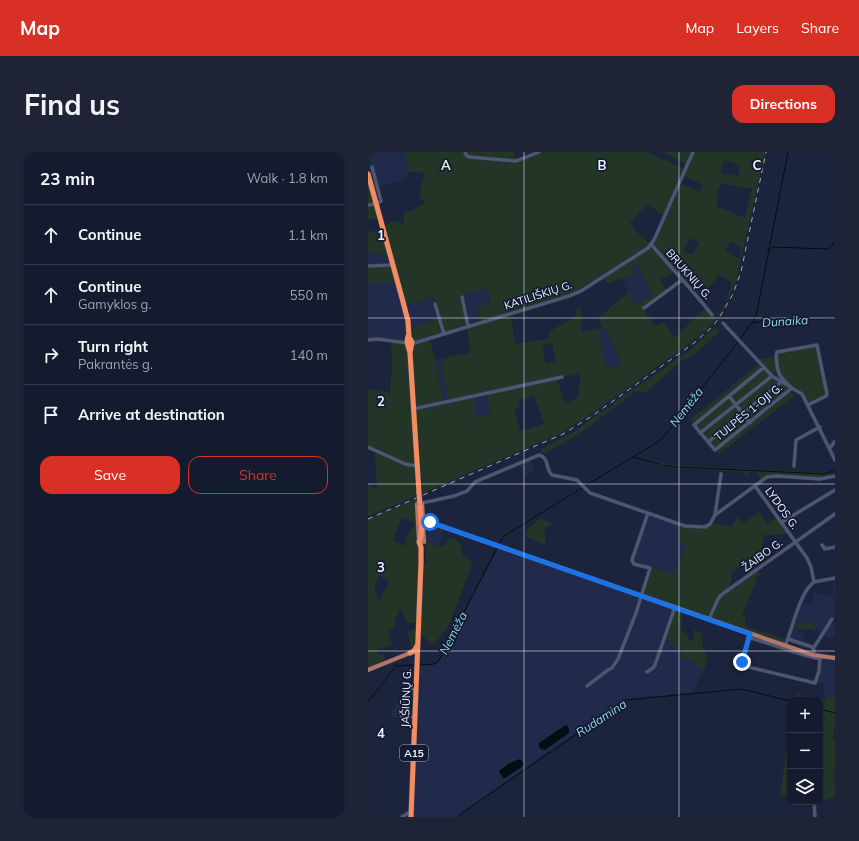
<!DOCTYPE html>
<meta charset="utf-8">
<style>
:root{--surface:#151b2e;--page:#1e2436;--text:#f1f3f6;--muted:#9da1aa;--line:#34394a;--accent:#d93025}
body{margin:0;font-family:Mulish,sans-serif;background:var(--page);color:var(--text)}
.controls{position:absolute;right:12px;bottom:12px;display:grid;overflow:hidden;border-radius:8px;box-shadow:0 1px 3px #0004}
.controls button{width:36px;height:36px;display:grid;place-items:center;padding:0;border:0;border-bottom:1px solid var(--line);background:var(--surface);color:var(--text);font:20px sans-serif}
.stop{position:absolute;width:12px;height:12px;margin:-9px;border:3px solid #1a73e8;border-radius:50%;background:#fff}
.stop.end{background:#1a73e8;border-color:#fff;box-shadow:0 1px 4px #0008}
.list{margin:0;padding:0;list-style:none}
h2{display:flex;justify-content:space-between;align-items:center;height:52px;margin:0;padding:0 16px;font-size:17px}
h2 small{font-size:13px;font-weight:400;color:var(--muted)}
.list li{display:grid;grid-template-columns:26px 1fr auto;gap:12px;align-items:center;box-sizing:border-box;height:60px;padding:0 16px;border-top:1px solid var(--line)}
.list b{display:block;font-size:15px;white-space:nowrap}
.list p{margin:0;font-size:13px;white-space:nowrap;color:var(--muted)}
.list em{font-size:13px;font-style:normal;color:var(--muted)}
.actions{display:flex;gap:8px;padding:12px 16px}
.actions a{flex:1;padding:9px 0;border:1px solid var(--accent);border-radius:12px;text-align:center;font-size:14px;color:var(--accent)}
.actions .main{background:var(--accent);color:#fff}
.icon{flex:none;width:22px;height:22px;fill:none;stroke:currentColor;stroke-width:2;stroke-linecap:round;stroke-linejoin:round}
.map{position:relative;flex:none;width:467px;height:665px;overflow:hidden;border-radius:12px}
header{display:flex;align-items:center;gap:24px;box-sizing:border-box;height:56px;padding:0 20px;background:var(--accent);color:#fff}
header strong{font-size:19px}
nav{display:flex;gap:22px;margin-inline-start:auto;font-size:14px}
.intro{display:flex;align-items:center;justify-content:space-between;box-sizing:border-box;height:96px;padding:0 24px}
h1{margin:0;font-size:28px}
.button{padding:10px 18px;border-radius:12px;background:var(--accent);color:#fff;font-size:14px;font-weight:700}
main{display:flex;gap:24px;padding:0 24px}
aside{flex:1;background:var(--surface);border-radius:12px;box-shadow:0 1px 3px #0004}
.map>svg:first-child{display:block}
.built{fill:#212a4a}
.green{fill:#223527;fill-rule:evenodd}
.water{fill:#000f12}
.lines{fill:none;stroke-linecap:round;stroke-linejoin:round}
.stream{stroke:#000f12;stroke-width:1}
.minor-casing{stroke:#3a3f54;stroke-width:4}
.major-casing{stroke:#3a3f54;stroke-width:5}
.highway-casing{stroke:#3a3f54;stroke-width:6}
.minor{stroke:#4d5774;stroke-width:3}
.major{stroke:#b27669;stroke-width:4}
.highway{stroke:#f58b61;stroke-width:5}
.rail{stroke:#a4a8b8;stroke-width:1;stroke-dasharray:5 5;stroke-linecap:butt}
.highway-bridge-casing{stroke:#3a3f54;stroke-width:6;stroke-linecap:butt}
.highway-bridge{stroke:#f58b61;stroke-width:5}
.route{stroke:#1a73e8;stroke-width:5}
.grid{fill:none;stroke:#f0f3fe;stroke-width:1;stroke-opacity:0.55}
.labels{text-anchor:middle;dominant-baseline:central;stroke-width:3.5;stroke-linejoin:round;paint-order:stroke}
.shield{fill:#131a33;stroke:#aeb2c1;stroke-width:1}
.shield-label{font-size:10px;font-weight:bold;fill:#f0f3fe}
.street-label{font-size:11px;fill:#f0f3fe;stroke:#131a33}
.water-label{font-size:12px;font-style:italic;fill:#92dae1;stroke:#131a33}
.grid-label{font-size:13px;text-anchor:middle;font-weight:bold;fill:#f0f3fe;stroke:#131a33;stroke-width:3.5;stroke-linejoin:round;paint-order:stroke}
</style>
<header>
<strong>Map</strong>
<nav><a>Map</a><a>Layers</a><a>Share</a></nav>
</header>
<div class="intro"><h1>Find us</h1><a class="button">Directions</a></div>
<main>
<aside>
<h2>23 min<small>Walk · 1.8 km</small></h2>
<ul class="list">
<li><svg class="icon" aria-label="ahead" viewBox="0 0 24 24"><path d="M12 20V5M6 11l6-6 6 6"/></svg><div><b>Continue</b></div><em>1.1 km</em></li>
<li><svg class="icon" aria-label="ahead" viewBox="0 0 24 24"><path d="M12 20V5M6 11l6-6 6 6"/></svg><div><b>Continue</b><p>Gamyklos g.</p></div><em>550 m</em></li>
<li><svg class="icon" aria-label="right" viewBox="0 0 24 24"><path d="M7 20v-9h11M14 6l5 5-5 5"/></svg><div><b>Turn right</b><p>Pakrantės g.</p></div><em>140 m</em></li>
<li><svg class="icon" aria-label="arrive" viewBox="0 0 24 24"><path d="M6 21V4h12l-3 4 3 4H6"/></svg><div><b>Arrive at destination</b></div></li>
</ul>
<div class="actions"><a class="main">Save</a><a>Share</a></div>
</aside>
<div class="map">
<svg width="467" height="665" viewBox="0 0 467 665">
<rect width="100%" height="100%" fill="#1c243d"/>
<!-- built -->
<path class="built" d="M0,0h37l4,20 -2,5 -5,3 -26,7z
M0,101l17,1 4,11 -21,2z
M269,112l16,32 -17,8 -14,-24 12,-6 -3,-7z
M0,130h28l10,39 1,17 -2,3 -37,-2z
M118,136l4,15 -10,17 -14,4 -7,-28z
M66,145l6,22 -29,8 -6,-22z
M239,176l15,38 -15,2 -9,-38z
M73,208l7,40 -5,1 -7,-40z
M119,243l3,20 -14,3 -2,-20z
M161,305l6,13 -11,6 -5,-14z
M281,362l32,11 5,19 -11,32 -42,-16z
M57,371l19,5 -5,18 -13,-5z
M131,395l176,62 8,41 -1,6 3,4 4,-1 14,12 -10,21 -69,7 -163,114 -4,4h-44l6,-151 19,-2z
M464,427h3v38l-3,1 -10,15 -10,-10 -17,-2 7,-19 11,2v-11l21,3z
M462,472h5v14l-11,-2z
M424,476l12,5 -1,8 13,5 -1,2 2,1 -1,5 -4,-1v-3l-19,-6 -5,-3z
M453,506l14,1v38h-9l-2,-3v-11h-7z
M37,544h6v22l-19,-1 1,-10z"/>
<!-- green -->
<path class="green" d="M37,0h109l1,5 3,2 18,-7h111l37,17 2,-5 -23,-12h30l-29,64 -17,-12 -17,19 7,9 13,12 -3,3 -68,43 -10,5 -154,46 -5,-3 1,-11 29,-9 -6,-21 -29,8 -21,-79 3,-2 11,-3 5,3 1,-2v-10h5l17,-10 -6,-4 -1,-3 6,-22 -16,-1zM118,136l4,15 -14,5 4,12 -13,4 -8,-28z
M326,0h71l-29,130 -10,22 -7,11 -11,13 -12,11 -22,16 -90,64 -25,15 -136,59 -1,-16 -3,-8 -8,-119 1,-6 18,-5 5,21 35,-7 -3,-26 44,-13 4,30 35,-6 -1,-6 28,-17 -1,-6 5,-2 1,25 20,-4 -3,-11 25,-21 5,-5 7,13 17,-8 -16,-32 -6,3 3,7 -12,6 -2,-2 -11,6 -6,-7 47,-30 30,-63 20,8 3,-7 -19,-9zM356,8l16,5 -2,11 -17,-3zM353,31l31,6 -7,29 -29,-12 3,-13 -2,-1zM322,86l9,4 -6,13 -10,-3zM362,89l11,6 -2,12 -14,-9zM307,119l11,12 4,-4 5,4 -5,6 4,3 10,-7 4,4 11,-14 13,7 -7,22 -9,13 -11,-9 -30,30 -12,-16 -8,4 -13,-18 24,-18 -6,-10zM238,176l15,37v1l-14,2 -9,-38zM184,191l4,18 -10,2 -4,-17zM73,208l7,40 -5,1 -7,-40zM210,221l2,7 -2,17 -13,7 -8,-26zM119,243l3,19 -14,4 -2,-20zM166,244l10,28 -24,7 -6,-23 6,-2 -1,-6z
M0,28l11,39h-11z
M0,79l14,1 9,32 -2,1 -4,-11 -17,-1z
M24,114l4,16h-28v5v-20z
M349,176l2,1v3l-14,13 -12,10 -10,5 -37,32 -10,-1 -54,41 -37,22 -4,-2v-3l33,-17 29,-22 8,-3 5,-6 76,-52 19,-19z
M23,190l15,2 2,2v23l2,6 5,89 -1,3 2,1 -1,12 1,16 -48,20v-31l9,4 -2,-37 -5,-2 -2,1v-62l22,4 2,-26z
M448,194l10,49 -17,8c-8,-16 -14,-16 -29,-27l-3,-24z
M407,205l1,13 -2,2 1,4 -17,-16z
M391,212l13,13 14,9 9,9 -76,59 -29,-34z
M282,308l27,6 152,7 2,1 -12,4 -43,-3 -15,5 -5,-8h-7l-1,3h-3v-3l-70,-4 -25,-6z
M50,346v2l-2,3 3,43 -2,77h-10l-6,-14 -3,2v4l-3,4v7l-6,5 3,14 -14,4 -1,3 1,2h5l3,8 -18,7v-150zM39,366l8,6 -8,12 -3,10 -11,-5 7,-21zM12,424h2l7,7 -10,17c-4,-9 -8,-17 1,-24z
M391,360l8,12 11,-7 12,17 -27,1 -1,17 -30,20 -2,15 -10,8 -12,23 -64,-23 -1,-1 8,-27 24,8 11,-31 -10,-3 5,-16 27,2 5,-5v2l19,2 5,-9 6,7z
M172,367l4,1 10,5 -6,1 -4,4 2,12 -2,2 -17,-7 -1,-2 2,-7z
M83,386c13,5 8,5 12,17l7,5 2,5 -24,62 -13,16c-6,1 -10,-5 -14,-9l3,-69 2,-2v-22l13,5h6l4,-7z
M388,419h2l2,4 -5,4 1,3 -14,33 4,3 -1,8 42,14 -2,4 -74,-25v-2l10,-21z
M307,457l8,3 -2,18 6,4 2,6 3,1 2,-2 1,-4 -2,-3 1,-2 5,1 3,4v11l5,10 -1,8 -3,7 -14,-12h-7l1,-9 -14,-6 -1,-11z
M427,470l17,1 5,6 -1,1 -9,-2 -4,2 -9,-3z
M49,476l-1,19 -4,4 -4,-19z
M428,542l19,4 10,1 1,-2h9v29l-1,1 -1,11 2,2v31h-1l1,26 -15,4v-19l1,-1 -1,-7v-74h-25z
M422,578v66l-10,-1z"/>
<!-- water -->
<path class="water" d="M199,573l2,4v4l-24,17 -4,-1 -2,-2v-4l25,-17z
M152,607l4,5 -1,2 -18,12h-2l-4,-7 9,-7z"/>
<g class="lines">
<!-- stream -->
<path class="stream" d="M400,98l5,-3 55,2 4,-3 3,-5
M454,167l13,-1
M385,171l14,-3 53,-1
M372,187l15,-21 2,-7 31,-159
M265,305l28,7
M297,313l10,2 150,7 10,-4
M217,334l76,-46 77,-98
M131,392l5,-8 78,-48
M52,513l14,-1 5,-4 58,-112
M0,550l28,-36 19,-1
M452,557l15,4
M91,665l3,-4 164,-113 116,-11 48,12"/>
<!-- minor casing -->
<g class="minor-casing">
<path id="minor" d="M97,0l1,3 3,2 47,4 23,-9
M0,53l8,-1 5,-3 -9,-34
M283,92c20,24 42,46 61,71
M0,114l25,-1
M94,145l6,29
M67,152l9,30
M276,156l38,-28
M355,171l49,53 30,18 33,66
M0,188l10,-1 29,4
M43,192l158,-48 12,-5 67,-43 6,-8 39,-88
M395,216l-69,57 20,24 1,1 77,-62c-8,-7 -14,-12 -15,-23 0,-5 -2,-9 0,-13l40,-7 10,49 -1,2 -18,9
M361,244l21,27
M45,257l149,-32
M332,281l72,-57
M340,290l73,-60
M0,295l37,17 12,2
M462,296l5,-7
M426,314l2,-26 24,-13
M387,334l52,72 4,9 3,15 21,-4
M54,351l32,-7 13,-5 8,-9 64,-27c11,3 6,14 13,20l25,5 13,13 95,33 20,1 5,-3 5,-9 6,-41
M347,363l52,-38 10,-1 43,3 15,-3
M414,370l53,-32
M454,393l3,4 10,-2
M341,467l9,-20 3,-4 114,-81
M382,482l-8,28 2,4 71,17 4,-12 1,-15
M380,485l56,18 16,4
M420,487l24,8 2,4 -1,4
M417,494c8,-18 14,-53 29,-64
M445,497l19,-30
M279,520l6,-4 2,-3 20,-58
M219,534l21,-16 4,-2 6,-9 18,-46 14,-45 -16,-4 -2,-4 16,-47
M47,565h-13l1,-19 9,-9 4,-1
M446,650l1,15
M34,665l6,-4h3"/>
</g>
<!-- major casing -->
<g class="major-casing">
<path id="major" d="M55,368l349,121 41,14 22,3
M55,376l1,14
M51,389l-2,-37 2,-2 3,1 1,17
M0,518l42,-17"/>
</g>
<!-- highway casing -->
<g class="highway-casing">
<path id="highway" d="M0,22l34,124 6,23 1,16 3,5 -2,11
M40,184l-1,6 3,11 9,140
M42,501l4,-2 3,-5
M43,665l10,-254v-16l-2,-5c5,-9 1,-27 1,-37"/>
</g>
<!-- minor -->
<use href="#minor" class="minor"/>
<!-- major -->
<use href="#major" class="major"/>
<!-- highway -->
<use href="#highway" class="highway"/>
<!-- rail -->
<path class="rail" d="M0,367l195,-85 29,-18 102,-73 18,-16 7,-9 14,-24 8,-22 25,-120"/>
<!-- highway-bridge casing -->
<g class="highway-bridge-casing">
<path id="highway-bridge" d="M51,341l1,12"/>
</g>
<!-- highway-bridge -->
<use href="#highway-bridge" class="highway-bridge"/>
</g>
<g class="lines">
<!-- route -->
<path class="route" d="M62,370l320,112 -8,28"/>
</g>
<!-- grid -->
<path class="grid" d="M156,0v665M311,0v665M0,166h467M0,332h467M0,499h467"/>
<g class="labels">
<!-- shield labels -->
<rect class="shield" x="32" y="593" width="28" height="16" rx="3"/>
<g class="shield-label">
<text x="46" y="601">A15</text>
</g>
<!-- street labels -->
<g class="street-label">
<text transform="translate(321 122) rotate(49)">BRUKNIŲ G.</text>
<text transform="translate(170 143) rotate(-18)">KATILIŠKIŲ G.</text>
<text transform="translate(380 260) rotate(-39)">TULPĖS 1-OJI G.</text>
<text transform="translate(414 356) rotate(54)">LYDOS G.</text>
<text transform="translate(394 403) rotate(-36)">ŽAIBO G.</text>
<text transform="translate(38 546) rotate(-88)">JAŠIŪNŲ G.</text>
</g>
<!-- water labels -->
<g class="water-label">
<text transform="translate(417 169) rotate(-4)">Dunaika</text>
<text transform="translate(318 255) rotate(-52)">Nemėža</text>
<text transform="translate(85 481) rotate(-63)">Nemėža</text>
<text transform="translate(233 566) rotate(-33)">Rudamina</text>
</g>
</g>
<g class="grid-label">
<text x="78" y="18">A</text>
<text x="234" y="18">B</text>
<text x="389" y="18">C</text>
<text x="13" y="88">1</text>
<text x="13" y="254">2</text>
<text x="13" y="420">3</text>
<text x="13" y="586">4</text>
</g>
</svg>
<div class="controls">
<button>+</button>
<button>−</button>
<button><svg class="icon" aria-label="layers" viewBox="0 0 24 24"><path d="M12 4l9 5-9 5-9-5zM3 14l9 5 9-5"/></svg></button>
</div>
<div class="stop" style="left:62px;top:370px"></div>
<div class="stop end" style="left:374px;top:510px"></div>
</div>
</main>
